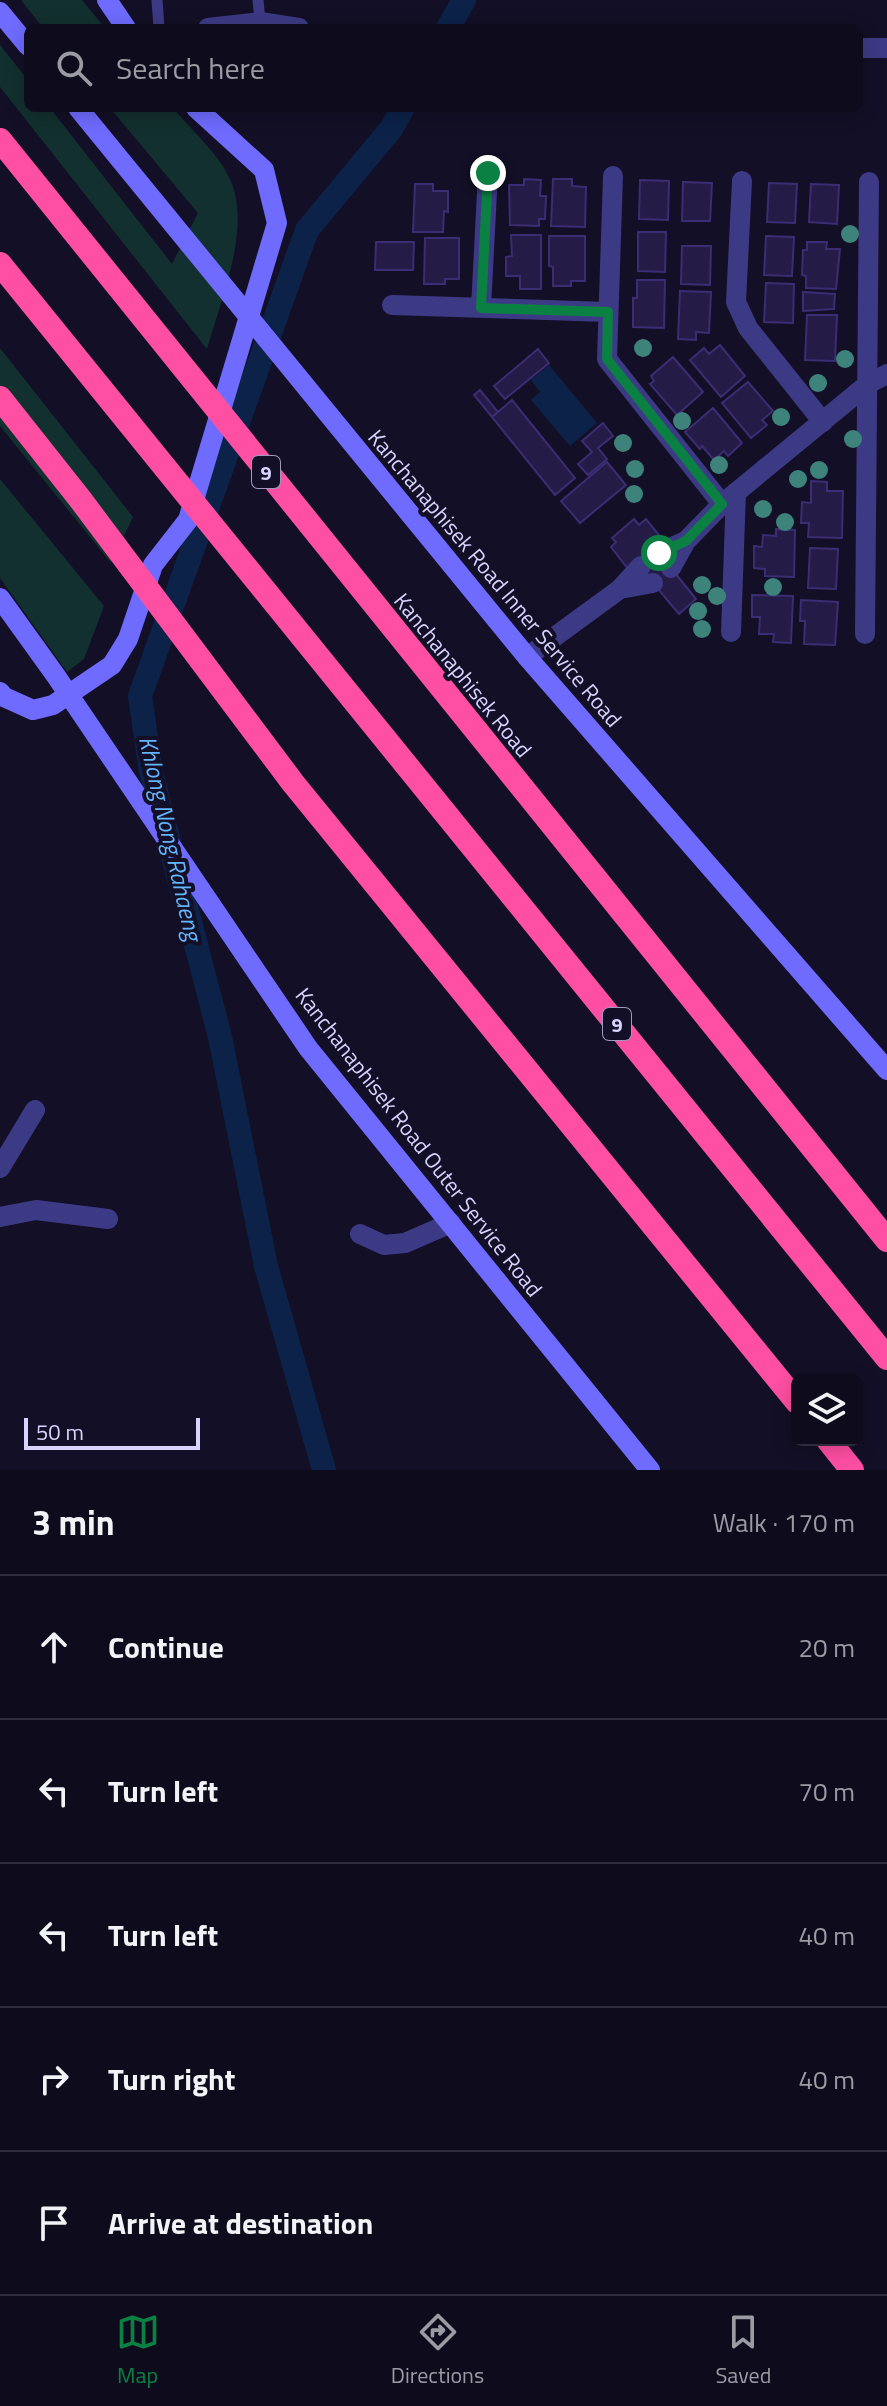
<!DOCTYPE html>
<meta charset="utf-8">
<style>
:root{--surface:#0e0b1c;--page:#1c1929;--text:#f1f3f6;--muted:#9b9ba3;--line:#2e2b3b;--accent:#0b8043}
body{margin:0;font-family:"Titillium Web",sans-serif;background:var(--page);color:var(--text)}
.controls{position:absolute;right:24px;bottom:24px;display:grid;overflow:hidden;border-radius:12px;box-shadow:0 4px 20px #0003}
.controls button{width:72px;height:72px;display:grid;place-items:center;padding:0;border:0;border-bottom:2px solid var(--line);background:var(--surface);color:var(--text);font:40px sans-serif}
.scale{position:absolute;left:24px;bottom:20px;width:176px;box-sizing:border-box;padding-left:8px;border:4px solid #d9d4ff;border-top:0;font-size:22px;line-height:28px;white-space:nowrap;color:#d9d4ff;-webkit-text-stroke:6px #130f26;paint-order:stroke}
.stop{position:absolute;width:24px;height:24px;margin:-18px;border:6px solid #0b8043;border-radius:50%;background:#fff}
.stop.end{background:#0b8043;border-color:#fff;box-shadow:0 2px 8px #0008}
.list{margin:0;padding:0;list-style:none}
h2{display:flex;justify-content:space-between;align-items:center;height:104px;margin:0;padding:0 32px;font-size:34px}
h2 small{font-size:26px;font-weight:400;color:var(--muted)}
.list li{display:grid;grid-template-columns:52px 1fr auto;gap:24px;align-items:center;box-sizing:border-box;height:144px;padding:0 32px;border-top:2px solid var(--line)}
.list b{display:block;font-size:30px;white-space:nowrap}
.list em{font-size:26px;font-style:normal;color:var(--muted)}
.icon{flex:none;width:44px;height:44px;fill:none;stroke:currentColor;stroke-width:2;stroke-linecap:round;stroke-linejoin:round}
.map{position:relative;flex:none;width:887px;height:1470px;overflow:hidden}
.search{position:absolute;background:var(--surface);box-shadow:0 4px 20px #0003;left:24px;right:24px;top:24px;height:88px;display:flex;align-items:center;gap:20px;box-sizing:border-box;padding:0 28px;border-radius:12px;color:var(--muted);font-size:30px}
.sheet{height:824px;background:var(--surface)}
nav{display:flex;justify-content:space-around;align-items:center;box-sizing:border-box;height:112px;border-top:2px solid var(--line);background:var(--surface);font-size:22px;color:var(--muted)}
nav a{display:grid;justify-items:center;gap:4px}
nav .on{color:var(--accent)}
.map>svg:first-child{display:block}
.green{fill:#12302f}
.water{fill:#0c2248}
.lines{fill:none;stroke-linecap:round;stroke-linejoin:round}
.canal{stroke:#0c2248;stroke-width:24}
.building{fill:#241b47;stroke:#3b2d73;stroke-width:2}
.service{stroke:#3d3a85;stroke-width:11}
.minor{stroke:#3d3a85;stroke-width:20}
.tertiary{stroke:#3d3a85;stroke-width:20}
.secondary{stroke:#6f6bff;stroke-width:20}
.motorway{stroke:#ff4fa3;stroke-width:24}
.tree{fill:#3d827b}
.route{stroke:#0b8043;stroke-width:10}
.labels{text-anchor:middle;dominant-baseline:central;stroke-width:8;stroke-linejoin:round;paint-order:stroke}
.shield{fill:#130f26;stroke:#9e99be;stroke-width:2}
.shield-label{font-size:20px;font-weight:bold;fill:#d9d4ff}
.street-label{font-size:22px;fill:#d9d4ff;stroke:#130f26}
.water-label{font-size:24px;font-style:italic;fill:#62b6ff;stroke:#130f26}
</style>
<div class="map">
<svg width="887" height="1470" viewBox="0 0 887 1470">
<rect width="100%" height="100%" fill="#130f26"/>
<!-- green -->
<path class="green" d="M21,0h61l23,28h-62z
M0,45l28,35v28h22l122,156 26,-51 -88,-105h63c16,19 45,46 55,67 26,49 -7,124 -21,174l-207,-262z
M0,348l133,169 -22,46 -111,-137z
M0,479l104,127 -20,53 -17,13 -67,-94z"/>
<!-- water -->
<path class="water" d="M549,365l48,58 -27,23 -39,-46 9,-8 -9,-12z"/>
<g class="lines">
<!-- canal -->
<path class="canal" d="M448,28l16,-28
M324,1470l-58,-204 -46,-229 -69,-265 -11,-76 167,-466 84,-101 12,-21"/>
</g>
<!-- building -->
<path class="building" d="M524,179l17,1 -1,16h6l-1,23h-6v7l-29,-1 -1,-40h15z
M553,179h19v7l14,1 -1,40 -34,-1z
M640,180l29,1 -1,39 -29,-1z
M683,182l29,1 -2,38h-28z
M769,183l28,1 -2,39 -28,-1z
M415,184h18v7h15v21l-4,-1 -1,21h-30z
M811,184l28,1 -2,39 -28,-2z
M638,232h28l-1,40 -27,-1z
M511,235h30v54h-21v-13h-14v-19l6,-1z
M549,236h36v45h-14v5h-18v-19l-4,-1z
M766,236l28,1 -2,39 -28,-1z
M425,238h34v41h-14v5h-21z
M376,242h38l-1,28h-38z
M807,242h20l-1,7h14l-4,40 -30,-1v-12l-4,-1 1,-25h4z
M682,246h29l-1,39 -29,-1z
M637,280h28l-1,48 -31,-1v-29h4z
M766,283l28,1 -1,39 -29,-1z
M680,291l31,1 -2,41 -13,-1v8l-18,-1z
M803,292l32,2 -1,15 -31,2z
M807,315h30l-2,46 -30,-1z
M720,345l25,31 -24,21 -31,-37 14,-12 5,6z
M538,349l11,14 -44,36 -11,-13z
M673,357l30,35 -26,23 -27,-31 4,-3 -3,-5z
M748,382l25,29 -11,9 5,5 -16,13 -29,-35z
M480,390l18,22 -6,5 -18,-22z
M512,400l63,78 -20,17 -63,-78z
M713,408l29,35 -14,13 -4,-5 -10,9 -12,-14 -2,3 -15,-17z
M603,423l10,13 -15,12 9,11 -19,16 -10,-11 14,-12 -10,-11z
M607,462l19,23 -46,38 -19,-22z
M811,481l16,1v9h16l-1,47 -34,-1 1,-14h-8l1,-21 9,1z
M634,519l5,6 7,-6 17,21 -9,7 42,52 -17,15 -26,-31 -25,-14 -17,-22 5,-5 -4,-4z
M776,529l19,1 -1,47 -29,-1v-7l-11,-1v-22l8,1 1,-12 13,1z
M810,548l28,1 -2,40 -28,-1z
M752,595l41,1 -2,47 -18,-1 1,-8h-15l1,-17h-8z
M801,600l37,2 -3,43 -31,-1 1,-23h-5z"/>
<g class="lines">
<!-- service -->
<path class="service" d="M157,0l2,28
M258,0l2,22"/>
<!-- minor -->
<path class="minor" d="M613,176l-6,183 115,145
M742,181l-6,121 12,26 75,94
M392,305l216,7
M481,308l7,-135
M659,553l27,-12
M671,568l15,-27 36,-37 146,-120 19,-10
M620,589l33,-6
M731,632l5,-140
M865,634l4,-452
M527,657l93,-68 21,-23
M0,1168l35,-58
M0,1217l36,-7 72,9
M360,1234l24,11 21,-2 46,-20"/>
<!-- tertiary -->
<path class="tertiary" d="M208,28l52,-6 39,6
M859,48h28"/>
<!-- secondary -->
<path class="secondary" d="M107,0l19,28
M0,12l28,34
M78,108l449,549 360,413
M0,598l56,78 252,372 342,422
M0,692l4,5 29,13 20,-5 59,-40 16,-26 25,-74 35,-45 89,-297 -13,-53 -68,-62"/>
<!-- motorway -->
<path class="motorway" d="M0,140l887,1100
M0,264l887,1094
M0,398l80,101 213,284 504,619
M828,1440l24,30"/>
</g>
<!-- trees -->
<g class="tree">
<circle cx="850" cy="234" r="9"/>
<circle cx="643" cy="348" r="9"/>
<circle cx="845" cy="359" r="9"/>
<circle cx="818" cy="383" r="9"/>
<circle cx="781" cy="417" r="9"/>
<circle cx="682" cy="421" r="9"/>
<circle cx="853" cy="439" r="9"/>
<circle cx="623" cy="443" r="9"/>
<circle cx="719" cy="465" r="9"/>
<circle cx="635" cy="469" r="9"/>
<circle cx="819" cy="470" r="9"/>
<circle cx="798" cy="479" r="9"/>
<circle cx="634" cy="494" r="9"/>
<circle cx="763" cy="509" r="9"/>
<circle cx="785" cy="522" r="9"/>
<circle cx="702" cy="585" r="9"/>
<circle cx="773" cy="587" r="9"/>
<circle cx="717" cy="596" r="9"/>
<circle cx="698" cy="611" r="9"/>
<circle cx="702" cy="629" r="9"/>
</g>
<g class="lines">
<!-- route -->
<path class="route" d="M488,173l-7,135 127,4 -1,47 115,145 -36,37 -27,12"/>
</g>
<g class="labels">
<!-- shield labels -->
<g class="shield">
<rect x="252" y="456" width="28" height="32" rx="6"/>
<rect x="603" y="1008" width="28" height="32" rx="6"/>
</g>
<g class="shield-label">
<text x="266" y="472">9</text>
<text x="617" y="1024">9</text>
</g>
<!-- street labels -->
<g class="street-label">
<text transform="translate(495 578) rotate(50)">Kanchanaphisek Road Inner Service Road</text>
<text transform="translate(463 675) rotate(51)">Kanchanaphisek Road</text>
<text transform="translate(419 1142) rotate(52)">Kanchanaphisek Road Outer Service Road</text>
</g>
<!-- water labels -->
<g class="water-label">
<text transform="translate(171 838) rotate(77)">Khlong Nong Rahaeng</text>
</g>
</g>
</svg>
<div class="controls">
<button><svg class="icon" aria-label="layers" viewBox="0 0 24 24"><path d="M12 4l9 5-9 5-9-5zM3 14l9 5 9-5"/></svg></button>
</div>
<div class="scale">50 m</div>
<div class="stop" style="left:659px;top:553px"></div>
<div class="stop end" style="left:488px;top:173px"></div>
<div class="search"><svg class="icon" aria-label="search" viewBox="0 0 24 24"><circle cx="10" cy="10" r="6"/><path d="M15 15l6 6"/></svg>Search here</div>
</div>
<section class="sheet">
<h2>3 min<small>Walk · 170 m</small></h2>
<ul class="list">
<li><svg class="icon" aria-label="ahead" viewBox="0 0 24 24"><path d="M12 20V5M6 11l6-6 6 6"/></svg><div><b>Continue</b></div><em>20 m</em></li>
<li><svg class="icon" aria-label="left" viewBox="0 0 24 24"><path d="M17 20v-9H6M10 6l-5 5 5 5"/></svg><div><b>Turn left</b></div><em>70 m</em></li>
<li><svg class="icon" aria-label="left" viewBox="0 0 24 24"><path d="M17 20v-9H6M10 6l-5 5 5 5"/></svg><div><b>Turn left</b></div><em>40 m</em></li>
<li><svg class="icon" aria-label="right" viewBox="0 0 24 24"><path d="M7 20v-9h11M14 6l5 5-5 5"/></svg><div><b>Turn right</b></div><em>40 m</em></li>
<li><svg class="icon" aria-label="arrive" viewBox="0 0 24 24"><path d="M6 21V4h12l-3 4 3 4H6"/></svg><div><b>Arrive at destination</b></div></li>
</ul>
</section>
<nav>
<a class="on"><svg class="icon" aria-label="map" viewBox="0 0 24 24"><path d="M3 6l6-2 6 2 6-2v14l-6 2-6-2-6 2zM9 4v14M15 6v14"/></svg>Map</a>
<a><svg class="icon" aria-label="directions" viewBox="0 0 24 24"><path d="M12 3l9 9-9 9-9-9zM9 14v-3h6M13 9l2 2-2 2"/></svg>Directions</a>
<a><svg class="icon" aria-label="saved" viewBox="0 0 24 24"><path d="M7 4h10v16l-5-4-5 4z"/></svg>Saved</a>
</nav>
